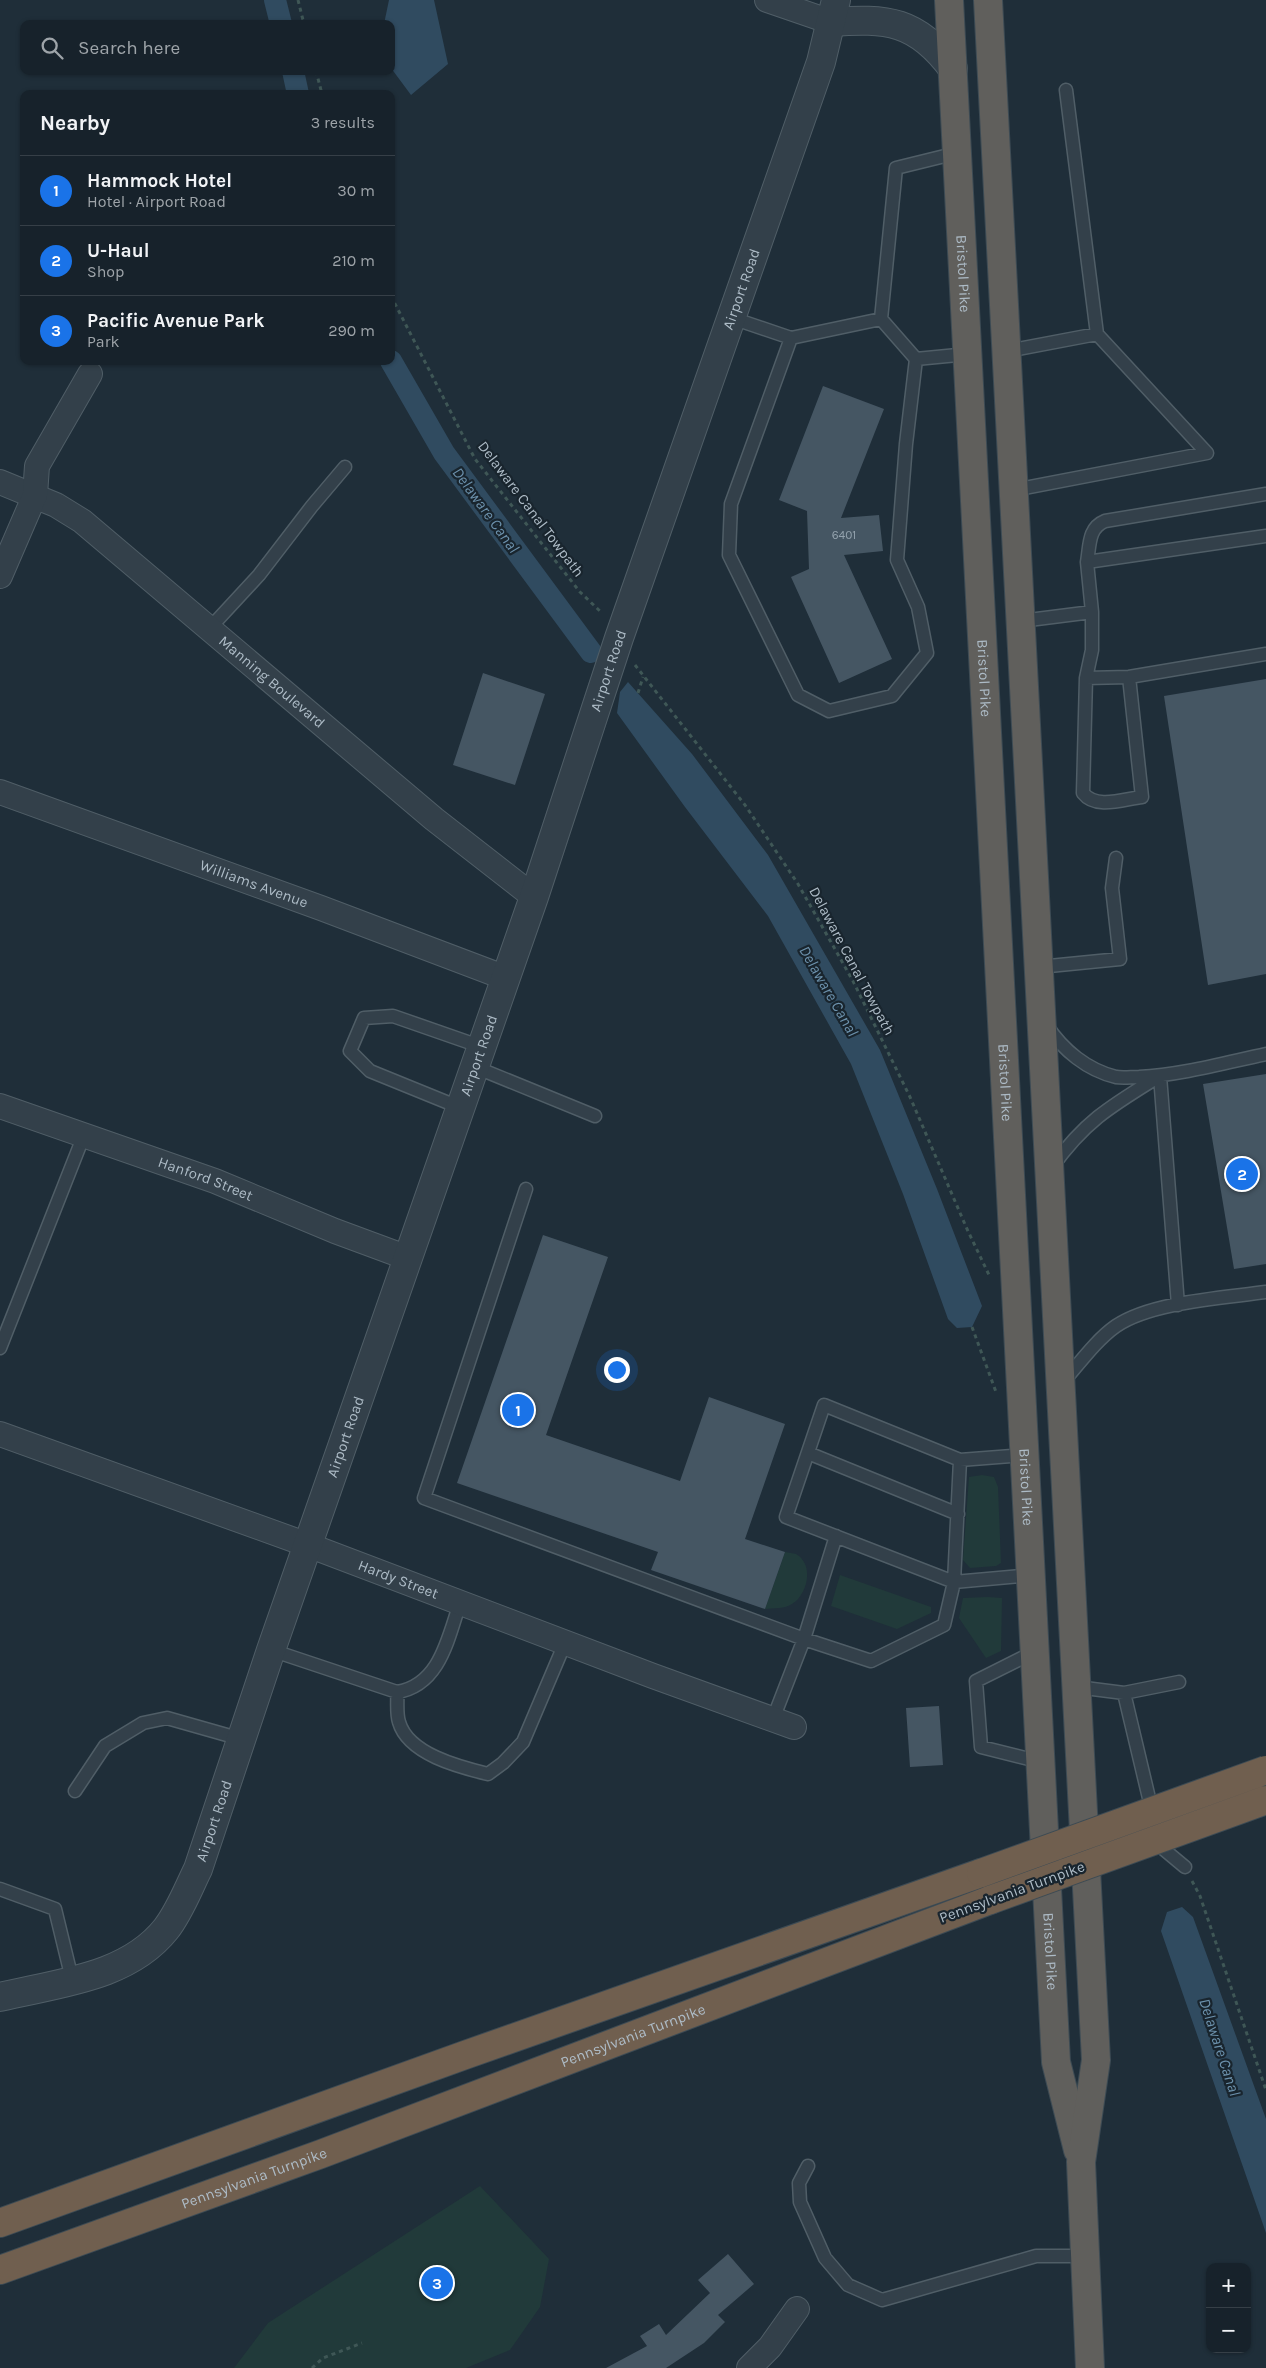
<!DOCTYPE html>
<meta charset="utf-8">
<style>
:root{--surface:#17222b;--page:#202a33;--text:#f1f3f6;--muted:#9ea4a9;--line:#363f47;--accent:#1a73e8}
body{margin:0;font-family:Karla,sans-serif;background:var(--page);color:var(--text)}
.controls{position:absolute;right:15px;bottom:15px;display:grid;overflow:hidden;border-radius:10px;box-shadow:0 1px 4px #0004}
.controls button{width:45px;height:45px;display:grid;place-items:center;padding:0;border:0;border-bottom:1px solid var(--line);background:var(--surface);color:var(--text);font:25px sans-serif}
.you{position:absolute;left:616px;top:1369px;width:18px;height:18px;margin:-12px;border:4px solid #fff;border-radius:50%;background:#1a73e8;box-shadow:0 0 0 8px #1a73e833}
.badge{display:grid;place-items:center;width:32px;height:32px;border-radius:50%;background:var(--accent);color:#fff;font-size:16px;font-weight:700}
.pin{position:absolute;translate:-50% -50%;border:2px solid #fff;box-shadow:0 1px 5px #0006}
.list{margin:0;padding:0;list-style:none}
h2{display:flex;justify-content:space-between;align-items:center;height:65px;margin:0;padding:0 20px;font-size:21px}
h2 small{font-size:16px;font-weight:400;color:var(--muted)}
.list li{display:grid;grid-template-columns:32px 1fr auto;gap:15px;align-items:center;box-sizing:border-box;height:70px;padding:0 20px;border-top:1px solid var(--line)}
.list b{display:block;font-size:19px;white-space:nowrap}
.list p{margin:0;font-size:16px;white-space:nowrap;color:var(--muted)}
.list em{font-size:16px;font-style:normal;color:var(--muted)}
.icon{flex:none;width:28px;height:28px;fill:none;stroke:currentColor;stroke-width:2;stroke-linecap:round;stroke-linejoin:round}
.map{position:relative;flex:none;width:1266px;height:2368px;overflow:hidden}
.search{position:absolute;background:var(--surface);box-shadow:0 1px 4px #0004;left:20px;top:20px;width:375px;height:55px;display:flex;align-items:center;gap:12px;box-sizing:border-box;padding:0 18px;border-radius:10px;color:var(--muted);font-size:19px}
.panel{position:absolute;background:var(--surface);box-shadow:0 1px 4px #0004;left:20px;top:90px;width:375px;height:275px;border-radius:10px}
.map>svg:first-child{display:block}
.green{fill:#213a3a}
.water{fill:#304b60}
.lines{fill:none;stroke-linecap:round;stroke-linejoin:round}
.canal{stroke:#304b60;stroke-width:22}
.building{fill:#455663}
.service-casing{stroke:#505e67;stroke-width:15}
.minor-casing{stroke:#505e67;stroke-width:26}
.tertiary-casing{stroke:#505e67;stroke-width:30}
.trunk-casing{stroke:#3d4b54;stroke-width:30}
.motorway-casing{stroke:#3d4b54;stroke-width:30}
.path{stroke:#3f5756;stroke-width:3;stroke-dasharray:4 4;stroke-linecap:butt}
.service{stroke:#33404a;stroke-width:12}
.minor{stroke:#33404a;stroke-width:24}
.tertiary{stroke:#33404a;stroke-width:28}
.trunk{stroke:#605f5c;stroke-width:28}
.motorway{stroke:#705f4f;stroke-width:28}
.motorway-bridge-casing{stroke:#3d4b54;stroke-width:30;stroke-linecap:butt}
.motorway-bridge{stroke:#705f4f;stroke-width:28}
.labels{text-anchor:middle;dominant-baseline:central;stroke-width:4.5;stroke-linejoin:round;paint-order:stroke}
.number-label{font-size:12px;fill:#93a2ad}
.street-label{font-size:15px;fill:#adbbc6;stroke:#19252e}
.water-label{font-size:16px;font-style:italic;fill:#6c91ac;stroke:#19252e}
</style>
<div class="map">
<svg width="1266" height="2368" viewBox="0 0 1266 2368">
<rect width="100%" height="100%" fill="#1f2e39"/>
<!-- green -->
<path class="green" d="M982,1475l12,2 4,10 3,76 -5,3 -26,2 -7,-8 6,-83z
M785,1552c3,1 8,1 11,2 19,11 11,41 -4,50 -7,5 -19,4 -27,5z
M840,1575l91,32v6l-34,16 -66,-23z
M988,1597l14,1 -1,53 -15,7 -27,-40 4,-20z
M480,2186l69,73 -9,48 -30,43 -44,18h-232l34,-45z"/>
<!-- water -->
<path class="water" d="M389,0h45l14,64 -37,31 -20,-27v-44h-7z
M628,682l64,72 76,101 112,195 57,139 45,117 -10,21 -15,1 -9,-9 -45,-125 -52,-130 -83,-148 -83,-109 -68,-94 3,-21z
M1182,1907l11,10 73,202v114l-105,-302 6,-19z"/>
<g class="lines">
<!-- canal -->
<path class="canal" d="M275,0l6,24
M293,71l5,23
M391,361l53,92 147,199"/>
</g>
<!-- building -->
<path class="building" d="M823,386l61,23 -43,109 38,-3 4,36 -39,4 48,104 -53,24 -48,-106 18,-8 -2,-58 -28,-11z
M483,673l62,21 -30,91 -62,-20z
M1266,679v295l-58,11 -44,-289z
M1266,1074v190l-32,5 -31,-185z
M543,1235l65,22 -62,178 134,46 29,-84 76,27 -40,115 40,13 -20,57 -114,-39 7,-18 -201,-69z
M939,1706l4,59 -33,2 -4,-59z
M728,2254l26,30 -36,31 7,7 -21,21 -38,25h-60l41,-22 -7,-10 19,-12 7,11 44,-42 -12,-13z"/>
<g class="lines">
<!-- service casing -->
<g class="service-casing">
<path id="service" d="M1066,90l31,244
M732,318l59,20 -60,166 -2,51 69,140 31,16 63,-15 35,-43 -9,-46 -21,-47 9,-116 10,-85 -35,-40 15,-151 61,-15
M791,338l90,-19
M1007,351l90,-17 110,119 -193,37
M916,359l52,-5
M1087,562c3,-17 1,-34 18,-41l161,-27
M1021,621l71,-9
M210,628l49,-53 53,-69 33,-39
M1129,677l13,120c-18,2 -46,13 -59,-4l3,-115 6,-28v-38l-5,-50 179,-26
M1086,678l43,-1 137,-23
M1039,967l81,-8 -8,-71 4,-30
M1047,1026c16,24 40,44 69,51 7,1 15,0 23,0 42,-2 85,-14 127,-23
M475,1067l120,49
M1160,1076l18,229
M461,1108l-91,-37 -20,-20 14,-33 29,-2 89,31
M1052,1167c33,-46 59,-61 106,-90
M526,1189l-102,309 380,141 -31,80
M0,1348l84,-213
M1063,1382c16,-18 33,-42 53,-56 35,-24 107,-28 150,-34
M824,1405l136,55 -6,122 -168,-65z
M808,1453l150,61
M960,1460l65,-5
M836,1536l-32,103 67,22 73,-36 10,-43 78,-7
M271,1650l126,42c43,-7 51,-54 63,-89
M1036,1651l-60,30 5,66 60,15
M1077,1687l47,6 55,-11
M397,1692c1,9 -1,21 2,30 9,32 60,45 89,52l15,-11 20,-21 42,-99
M1124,1693l29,122
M75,1791l30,-45 38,-23 24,-5 74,21
M1158,1836l3,11 24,20
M0,1889l55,20 17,70
M808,2166l-9,17 1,19 25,56 23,27 34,15 154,-44h49"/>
</g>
<!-- minor casing -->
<g class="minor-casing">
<g id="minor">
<path d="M767,0l64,22"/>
<path id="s1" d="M0,482l56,23 26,16 352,298 100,78"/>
<path d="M0,576l35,-81 2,-29 53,-92"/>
<path id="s2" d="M0,792l321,116 185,70"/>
<path id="s3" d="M0,1106l215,75 120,50 73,27"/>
<path id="s4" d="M0,1434l308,111 345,131 141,51"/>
<path d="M749,2368l21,-21 27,-38"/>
</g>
</g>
<!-- tertiary casing -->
<g class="tertiary-casing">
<g id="tertiary">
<path d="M831,22c56,-4 86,-2 122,47"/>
<path id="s5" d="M0,1997c57,-14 127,-19 166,-68 14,-18 22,-40 32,-60l73,-219 263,-753 85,-259 202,-576 15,-62"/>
</g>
</g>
<!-- trunk casing -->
<g class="trunk-casing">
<g id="trunk">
<path id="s6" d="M949,0l107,2062 22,88"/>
<path d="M988,0l108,2060 -15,102 9,206"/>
</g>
</g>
<!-- motorway casing -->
<g class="motorway-casing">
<g id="motorway">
<path d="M0,2223l465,-168 516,-182"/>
<path id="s7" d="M0,2270l321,-116 669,-254"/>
</g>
</g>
<!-- path -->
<path class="path" d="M298,0l6,24
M294,24l9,-3
M316,71l6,23
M391,296l84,163 105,133 22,21
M635,665l110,140 53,79 55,97 57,116 57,132 23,48
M638,693l5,-16
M972,1327l24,65
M1192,1881l8,15 66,194
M312,2368l11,-10 39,-15"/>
<!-- service -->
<use href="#service" class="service"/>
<!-- minor -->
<use href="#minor" class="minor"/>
<!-- tertiary -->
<use href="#tertiary" class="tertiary"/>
<!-- trunk -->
<use href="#trunk" class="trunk"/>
<!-- motorway -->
<use href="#motorway" class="motorway"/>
<!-- motorway-bridge casing -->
<g class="motorway-bridge-casing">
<path id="motorway-bridge" d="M981,1873l285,-103
M990,1900l276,-100"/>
</g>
<!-- motorway-bridge -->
<use href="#motorway-bridge" class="motorway-bridge"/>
</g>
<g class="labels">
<!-- number labels -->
<g class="number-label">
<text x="844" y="535">6401</text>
</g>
<!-- street labels -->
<g class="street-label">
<text stroke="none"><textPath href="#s6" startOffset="274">Bristol Pike</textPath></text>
<text stroke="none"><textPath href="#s5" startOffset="1922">Airport Road</textPath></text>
<text transform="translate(531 509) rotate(53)">Delaware Canal Towpath</text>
<text stroke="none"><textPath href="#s5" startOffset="1518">Airport Road</textPath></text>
<text stroke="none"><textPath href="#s6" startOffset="679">Bristol Pike</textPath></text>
<text stroke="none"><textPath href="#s1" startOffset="340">Manning Boulevard</textPath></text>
<text stroke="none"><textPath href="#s2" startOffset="270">Williams Avenue</textPath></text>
<text transform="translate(852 961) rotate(62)">Delaware Canal Towpath</text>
<text stroke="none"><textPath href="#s5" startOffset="1112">Airport Road</textPath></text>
<text stroke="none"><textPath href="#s6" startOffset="1084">Bristol Pike</textPath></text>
<text stroke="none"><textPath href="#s3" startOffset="218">Hanford Street</textPath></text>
<text stroke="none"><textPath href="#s5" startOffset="708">Airport Road</textPath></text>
<text stroke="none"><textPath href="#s6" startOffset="1489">Bristol Pike</textPath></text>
<text stroke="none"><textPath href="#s4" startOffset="424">Hardy Street</textPath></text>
<text stroke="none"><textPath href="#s5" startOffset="302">Airport Road</textPath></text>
<text transform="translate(1012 1892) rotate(-20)">Pennsylvania Turnpike</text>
<text stroke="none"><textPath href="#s6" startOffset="1954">Bristol Pike</textPath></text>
<text stroke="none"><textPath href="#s7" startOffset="675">Pennsylvania Turnpike</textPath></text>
<text stroke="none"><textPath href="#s7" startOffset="270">Pennsylvania Turnpike</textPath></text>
</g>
<!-- water labels -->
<g class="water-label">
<text transform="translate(486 510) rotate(54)">Delaware Canal</text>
<text transform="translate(829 991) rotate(60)">Delaware Canal</text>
<text transform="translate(1220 2047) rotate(72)">Delaware Canal</text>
</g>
</g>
</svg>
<div class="controls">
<button>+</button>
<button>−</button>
</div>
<div class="you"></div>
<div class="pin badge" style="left:518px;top:1410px">1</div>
<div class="pin badge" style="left:1242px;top:1174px">2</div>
<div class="pin badge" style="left:437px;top:2283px">3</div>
<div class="search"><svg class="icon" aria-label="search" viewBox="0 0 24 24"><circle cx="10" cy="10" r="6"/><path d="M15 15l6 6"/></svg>Search here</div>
<section class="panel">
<h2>Nearby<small>3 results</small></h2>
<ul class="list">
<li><span class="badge">1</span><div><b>Hammock Hotel</b><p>Hotel · Airport Road</p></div><em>30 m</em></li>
<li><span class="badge">2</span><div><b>U-Haul</b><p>Shop</p></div><em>210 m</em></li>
<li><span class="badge">3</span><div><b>Pacific Avenue Park</b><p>Park</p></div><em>290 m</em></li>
</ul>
</section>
</div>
